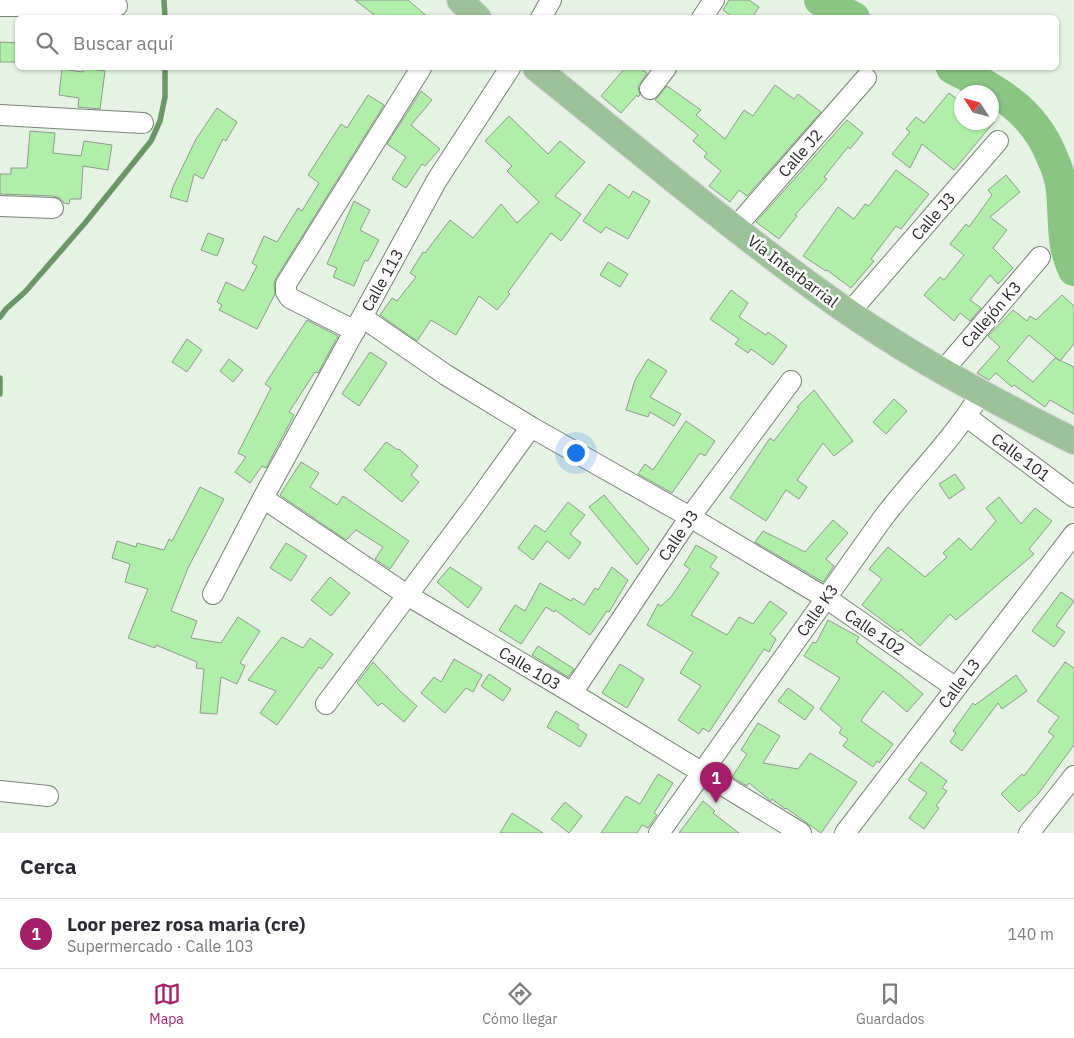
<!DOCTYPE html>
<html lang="es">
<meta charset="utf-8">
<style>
:root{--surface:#fff;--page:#f7f7f7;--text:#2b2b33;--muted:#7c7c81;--line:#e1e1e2;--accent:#a41e6a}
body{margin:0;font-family:"IBM Plex Sans",sans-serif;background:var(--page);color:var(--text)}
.compass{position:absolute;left:954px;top:85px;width:45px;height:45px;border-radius:50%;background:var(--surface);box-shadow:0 1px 4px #0004;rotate:306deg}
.you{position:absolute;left:575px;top:452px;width:18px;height:18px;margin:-12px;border:4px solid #fff;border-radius:50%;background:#1a73e8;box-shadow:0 0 0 8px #1a73e833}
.badge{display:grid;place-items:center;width:32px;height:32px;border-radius:50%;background:var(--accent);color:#fff;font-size:16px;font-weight:700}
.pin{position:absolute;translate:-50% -41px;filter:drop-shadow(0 1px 2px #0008)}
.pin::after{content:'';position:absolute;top:26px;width:18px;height:15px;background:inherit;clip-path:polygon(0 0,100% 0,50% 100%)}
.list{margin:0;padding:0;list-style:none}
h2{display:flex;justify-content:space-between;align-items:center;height:65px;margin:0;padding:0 20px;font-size:21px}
h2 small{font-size:16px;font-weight:400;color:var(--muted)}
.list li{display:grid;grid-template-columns:32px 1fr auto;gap:15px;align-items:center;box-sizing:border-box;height:70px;padding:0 20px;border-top:1px solid var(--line)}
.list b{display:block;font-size:19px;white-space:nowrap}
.list p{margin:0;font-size:16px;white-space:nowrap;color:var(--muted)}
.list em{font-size:16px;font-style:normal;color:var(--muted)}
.icon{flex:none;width:28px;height:28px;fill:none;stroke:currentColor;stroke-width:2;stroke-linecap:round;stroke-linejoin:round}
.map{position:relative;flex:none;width:1074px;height:833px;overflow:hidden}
.search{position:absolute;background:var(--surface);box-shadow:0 1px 4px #0004;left:15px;right:15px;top:15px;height:55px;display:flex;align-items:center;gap:12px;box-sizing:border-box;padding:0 18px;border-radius:8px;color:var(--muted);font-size:19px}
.sheet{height:135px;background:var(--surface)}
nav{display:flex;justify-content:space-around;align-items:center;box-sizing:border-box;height:70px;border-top:1px solid var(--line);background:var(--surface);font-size:14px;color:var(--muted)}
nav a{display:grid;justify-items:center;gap:2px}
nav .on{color:var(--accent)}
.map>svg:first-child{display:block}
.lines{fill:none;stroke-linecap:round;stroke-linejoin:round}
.stream{stroke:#6c9667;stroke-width:5.5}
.river{stroke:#8ac584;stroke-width:32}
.building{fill:#b1eeaa;stroke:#8e9a8c}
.minor-casing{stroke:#788476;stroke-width:22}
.major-casing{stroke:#d3d4d3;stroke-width:28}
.minor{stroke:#fff;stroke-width:20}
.major{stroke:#9dc29a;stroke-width:26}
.labels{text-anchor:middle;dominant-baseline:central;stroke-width:5;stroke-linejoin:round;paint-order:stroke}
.street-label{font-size:16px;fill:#252a24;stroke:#fff}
</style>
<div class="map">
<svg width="1074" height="833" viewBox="0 0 1074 833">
<rect width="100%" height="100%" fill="#e6f3e4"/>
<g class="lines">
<!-- stream -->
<path class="stream" d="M164,0l1,18
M0,317l6,-8 19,-17 60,-69 66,-82 9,-20 5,-24v-29
M0,378v16"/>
<!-- river -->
<path class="river" d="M820,0l34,18
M952,68c44,22 81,41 100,89 5,11 9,22 10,34 3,27 -1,54 12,79"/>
</g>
<!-- building -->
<path class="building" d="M355,0h53l21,18 -52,-1z
M729,0h20l10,7 -7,11h-18l-11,-8z
M0,42l18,1v19h-18z
M83,68l22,3 -5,38 -22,-2 1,-9 -20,-3 3,-26 21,3z
M625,68h15l7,5 -9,14 2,8 -2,2 -1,-2 -16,18 -20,-17z
M775,85l19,14 4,-5 23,18 -74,84 -8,-6 -9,12 -21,-16 12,-15 -17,-14 3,-4 -14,-12 5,-6 -43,-35 12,-14 34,24 -5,5 29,24 19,-29 9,6z
M421,91l11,9 -21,25 29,24 -15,17 -3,-2 -16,24 -14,-9 14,-22 -19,-13z
M949,93l13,10v19h32l-40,48 -32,-26 -12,24 -18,-14 18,-22 -4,-3 10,-12 8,6z
M368,95l16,10 -108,173 -2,6 1,10 -18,35 -38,-19 3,-5 -5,-3 9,-20 18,9 13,-25 -5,-3 12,-27 13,6 21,-34 4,3 17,-28 -11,-8 33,-51 6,4z
M217,108l20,14 -11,19 -3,-2 -20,40 -9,-5 -7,28 -17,-5 3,-10 23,-48z
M509,116l39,38 12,-13 25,21 -30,34 26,18 -20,27 -10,-8 -43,59 2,2 -13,16 -18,-14 -23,39 -25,-15 -14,21 -37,-26 12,-17 5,3 19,-24 -6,-4 13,-21 2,1 25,-33 23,18 28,-34 16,19 22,-21 -32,-31 5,-5 -27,-25z
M847,120l16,13 -13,16 -2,-2 -24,30 3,2 -32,36 2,1 -18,23 -23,-17z
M30,131l25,2 -2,20 28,3 3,-15 28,4 -4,25 -25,-4 -2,33h-11l-1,5 -5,-1 -4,-5 -7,-2 -53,-2v-20h11v-6h16z
M896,170l33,24 -28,35 -5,-3 -25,33 3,2 -23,27 -24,-18 -1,1 -23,-15 35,-49 16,12 11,-15 4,2z
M1006,175l14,17 -30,25 17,13 -14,18 20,20 -15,16 -8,-9 -20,25 11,8 -11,13 -10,-8 -6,8 -30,-26 16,-18 4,3 20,-25 -14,-11 16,-20 3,3 23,-32 -4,-5z
M609,184l20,14 4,-7 17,10 -22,38 -22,-12 -5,6 -18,-12z
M354,201l16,9 -10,20 19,10 -11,21 -3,-1 -11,26 -21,-9 4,-9 -10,-4z
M208,233l16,6 -7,17 -16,-6z
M608,262l20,12 -8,13 -20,-12z
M731,290l17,13 -9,14 27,18 2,-3 19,14 -14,19 -22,-16 -3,4 -13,-9 4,-5 -29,-20z
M1062,295l12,11v38l-14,17 -31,-26 -22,26 26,21 22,-24 19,9v47l-24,-14 -5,7 -31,-22 -2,2 -16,-14 -7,7 -12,-7 23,-26 -12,-11 25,-26 14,11 3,-5 6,4z
M307,320l31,16 -20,37 -3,-1 -26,40 5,3 -28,53 -4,-2 -12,17 -15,-11 11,-15 -8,-4 33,-65 -6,-4z
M187,339l15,11 -15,22 -15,-10z
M370,352l17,11 -28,43 -17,-12z
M229,359l14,11 -10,12 -13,-11z
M648,359l19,12 -17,26 31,17 -7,12 -24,-14 -2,5 -22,-7 9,-30z
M814,390l39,51 -19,15 -11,-13 -26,37 10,7 -8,12 -13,-9 -20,31 -36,-23 40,-60 4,3 25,-33 -2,-1z
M894,399l13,12 -21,23 -13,-12z
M686,421l29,20 -10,15 -5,-3 -28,40 -34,-19 7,-10 8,6z
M386,442l12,8 1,-1 19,17 -7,9 8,7 -17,20 -38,-32z
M301,462l18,11 -9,14 27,18 6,-9 66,45 -19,28 -15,-10 8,-12 -27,-17 -10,10 -66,-45z
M955,474l10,14 -16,11 -10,-15z
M200,487l24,12 -36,69 -17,43 26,10 -6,17 30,5 17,-26 22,14 -20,32 5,3 -8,18 -16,-7 -4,37 -17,-1 4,-44 -8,-1 1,-6 -41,-17 -1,3 -27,-10 20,-49 -23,-7 5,-18 -18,-6 5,-17 19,6 1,-4 27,7 5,-11 3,2z
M604,495l45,54 -12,16 -48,-58z
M999,497l22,27 14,-16 17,13 -23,28 5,5 -78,66 -6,-6 -30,32 -19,-17 -3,3 -36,-27 20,-26 -13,-10 19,-22 37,30 22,-20 -4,-4 16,-15 12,12 25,-29 -10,-13z
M568,502l17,13 -15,19 11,9 -12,16 -22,-18 -14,19 -15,-12 17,-23 10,7z
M833,520l15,13 -22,26 8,7 -11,16 -68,-40 8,-11 42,21z
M286,543l21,13 -16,25 -21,-13z
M696,545l21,12 -7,10 9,6 -28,42 36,20 12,-18 14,7 17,-23 17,12 -17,21 6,5 -7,13 -5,-3 -55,83 -6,-4 -4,6 -21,-14 23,-34 -21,-13 13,-21 -46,-27 11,-21 3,2 10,-9 19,-28 -6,-4z
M450,567l32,21 -14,20 -31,-26z
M612,567l16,13 -19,32 -2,-1 -17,24 -35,-25 -1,2 -8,-5 -25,37 -22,-14 16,-25 10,6 15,-28 31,18 2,-3 11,7 11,-17 3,2z
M330,577l20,16 -19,23 -20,-16z
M1061,592l13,9 -18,25 9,6 -11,15 -22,-16z
M828,620l31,17 -3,5 46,34 21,18 -16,18 -24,-21 -19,25 -3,5 32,23 -14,19 -2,-2 -4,6 -30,-21 5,-7 -9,-6 3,-5 -22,-19 20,-31 -36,-22 9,-14 3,1z
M282,637l21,11 7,-10 23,16 -11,15 -3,-2 -42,58 -17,-12 16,-22 -28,-11z
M538,646l36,23 -6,8 -36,-22z
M454,659l28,16 -9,17 -7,-4 -21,25 -24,-20 13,-16 7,5z
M373,662l27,29 17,15 -13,16 -22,-19 -4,3 -21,-23z
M1065,662l9,6v77l-36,49 -19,18 -18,-18 21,-20 2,2 30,-40 -6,-4 11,-15 -22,-16z
M620,664l24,15 -17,29 -25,-15z
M489,674l22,15 -8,12 -22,-15z
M1016,675l11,16 -25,18 -4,-6 -36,48 -12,-9 6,-9 -3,-2 20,-28 2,2z
M788,688l26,19 -9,13 -27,-19z
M556,711l23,14 -2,3 10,7 -7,12 -33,-20z
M758,723l22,13 -17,27 35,6 12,-16 47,29 -36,51 -35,-25 -1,1 -13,-10 -1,2 -22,-18 -2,3 -15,-9 15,-23 -6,-4z
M921,762l26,19 -5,7 5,3 -11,15 3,2 -15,21 -15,-11 18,-25 -19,-13z
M658,774l15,9 -19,30 3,2 -9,13 -6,-3 -5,8h-36l25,-37 14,8z
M703,801l12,10 -2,2 26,20h-60z
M565,802l17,14 -13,17 -18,-14z
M512,813l31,20h-43z"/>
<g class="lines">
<!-- minor casing -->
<g class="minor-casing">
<path id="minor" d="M0,6h117
M541,18l10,-18
M702,18l12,-18
M650,89l16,-21
M0,115l143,8
M0,206l53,2
M735,228l131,-150
M849,313l149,-172
M362,317l84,58 85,52 159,90 136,81 130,90
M355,331l-65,-33 -4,-6v-8l135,-216
M942,372l98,-115
M967,417l107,80
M263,498l144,97 165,98 229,140
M213,594l50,-96 174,-318 73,-112
M572,693l118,-176 101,-136
M326,704l151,-202 54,-75
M0,791l48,5
M659,833l224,-315c32,-42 72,-81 98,-125
M845,833l229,-299
M1029,833l45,-57"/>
</g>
<!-- major casing -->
<g class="major-casing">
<path id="major" d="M460,0l18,18
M536,68c102,82 203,168 312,244 71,49 148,90 226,129"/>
</g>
<!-- minor -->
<use href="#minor" class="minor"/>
<!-- major -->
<use href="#major" class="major"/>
</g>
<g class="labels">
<!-- street labels -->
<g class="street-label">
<text transform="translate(800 153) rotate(-49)">Calle J2</text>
<text transform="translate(933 216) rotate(-49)">Calle J3</text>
<text transform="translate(793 271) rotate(37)">Vía Interbarrial</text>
<text transform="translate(382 280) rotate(-61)">Calle 113</text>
<text transform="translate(991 314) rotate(-49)">Callejón K3</text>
<text transform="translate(1021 457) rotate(37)">Calle 101</text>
<text transform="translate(678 535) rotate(-56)">Calle J3</text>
<text transform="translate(817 610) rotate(-55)">Calle K3</text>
<text transform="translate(875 632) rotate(34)">Calle 102</text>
<text transform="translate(530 668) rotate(31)">Calle 103</text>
<text transform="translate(959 683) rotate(-53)">Calle L3</text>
</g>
</g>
</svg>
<svg class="compass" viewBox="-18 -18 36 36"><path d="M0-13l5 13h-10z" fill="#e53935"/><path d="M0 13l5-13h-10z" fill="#7c7c81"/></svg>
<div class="you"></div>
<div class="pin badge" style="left:716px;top:803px">1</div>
<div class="search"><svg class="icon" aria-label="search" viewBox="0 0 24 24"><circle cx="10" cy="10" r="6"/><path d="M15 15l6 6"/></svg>Buscar aquí</div>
</div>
<section class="sheet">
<h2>Cerca<small></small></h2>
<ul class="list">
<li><span class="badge">1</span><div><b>Loor perez rosa maria (cre)</b><p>Supermercado · Calle 103</p></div><em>140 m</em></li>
</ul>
</section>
<nav>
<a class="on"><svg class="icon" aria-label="map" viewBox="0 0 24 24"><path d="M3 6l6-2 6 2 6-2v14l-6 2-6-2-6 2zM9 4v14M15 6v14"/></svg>Mapa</a>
<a><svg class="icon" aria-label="directions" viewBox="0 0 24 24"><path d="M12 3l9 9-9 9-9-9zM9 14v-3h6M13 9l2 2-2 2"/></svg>Cómo llegar</a>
<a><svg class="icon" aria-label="saved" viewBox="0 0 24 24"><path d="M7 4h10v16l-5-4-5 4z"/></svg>Guardados</a>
</nav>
